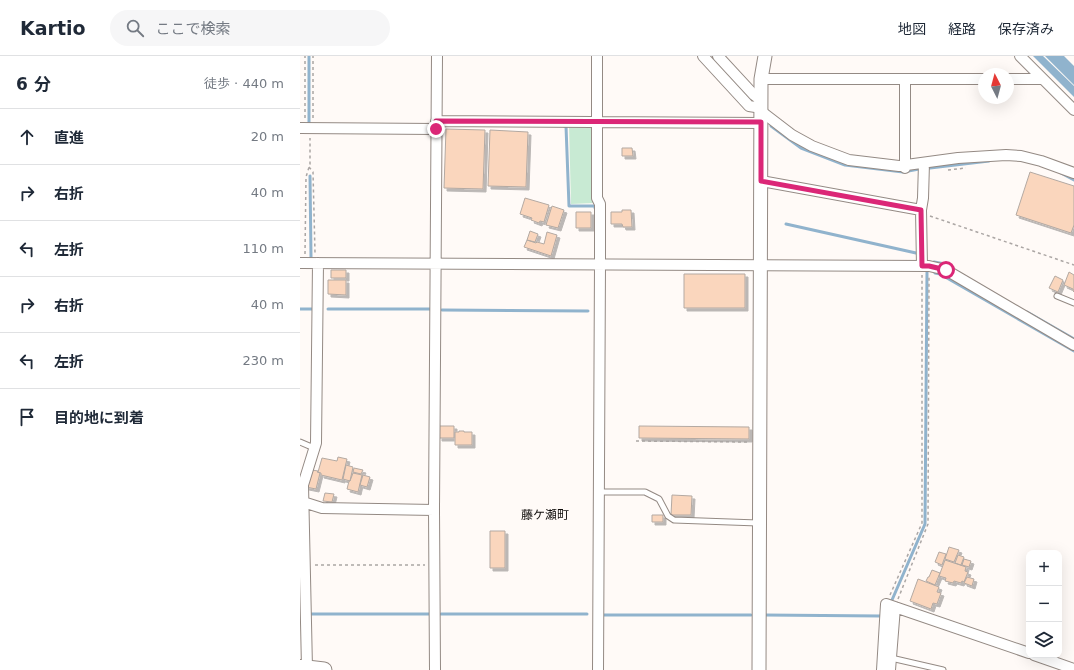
<!DOCTYPE html>
<html lang="ja">
<meta charset="utf-8">
<style>
:root{--surface:#fff;--page:#f6f6f7;--text:#1f2937;--muted:#747a83;--line:#e0e1e3}
body{margin:0;font-family:"DejaVu Sans","Noto Sans JP",sans-serif;background:var(--page);color:var(--text)}
.controls{position:absolute;right:12px;bottom:12px;display:grid;overflow:hidden;border-radius:8px;box-shadow:0 4px 16px #0002}
.controls button{width:36px;height:36px;display:grid;place-items:center;padding:0;border:0;border-bottom:1px solid var(--line);background:var(--surface);color:var(--text);font:20px sans-serif}
.compass{position:absolute;left:678px;top:12px;width:36px;height:36px;border-radius:50%;background:var(--surface);box-shadow:0 4px 16px #0002;rotate:354deg}
.stop{position:absolute;width:12px;height:12px;margin:-9px;border:3px solid #db2777;border-radius:50%;background:#fff}
.stop.end{background:#db2777;border-color:#fff;box-shadow:0 1px 4px #0008}
.list{margin:0;padding:0;list-style:none}
h2{display:flex;justify-content:space-between;align-items:center;height:52px;margin:0;padding:0 16px;font-size:17px}
h2 small{font-size:13px;font-weight:400;color:var(--muted)}
.list li{display:grid;grid-template-columns:26px 1fr auto;gap:12px;align-items:center;box-sizing:border-box;height:56px;padding:0 16px;border-top:1px solid var(--line)}
.list b{display:block;font-size:15px;white-space:nowrap}
.list em{font-size:13px;font-style:normal;color:var(--muted)}
.icon{flex:none;width:22px;height:22px;fill:none;stroke:currentColor;stroke-width:2;stroke-linecap:round;stroke-linejoin:round}
.map{position:relative;flex:none;width:774px;height:614px;overflow:hidden}
header{display:flex;align-items:center;gap:24px;box-sizing:border-box;height:56px;padding:0 20px;background:var(--surface);border-bottom:1px solid var(--line)}
header strong{font-size:19px}
nav{display:flex;gap:22px;margin-inline-start:auto;font-size:14px}
.search{width:280px;height:36px;background:var(--page);display:flex;align-items:center;gap:10px;box-sizing:border-box;padding:0 14px;border-radius:22px;color:var(--muted);font-size:15px}
main{display:flex}
aside{flex:1;background:var(--surface)}
.map>svg:first-child{display:block}
.green{fill:#c8ead3}
.water{fill:#90b3cd}
.lines{fill:none;stroke-linecap:round;stroke-linejoin:round}
.stream{stroke:#90b3cd;stroke-width:3}
.building{fill:#fad6bd;stroke:#b3a9a2;filter:url(#shadow)}
.service-casing{stroke:#948a84;stroke-width:7}
.minor-casing{stroke:#948a84;stroke-width:12}
.tertiary-casing{stroke:#948a84;stroke-width:15}
.secondary-casing{stroke:#948a84;stroke-width:17}
.primary-casing{stroke:#948a84;stroke-width:18}
.path{stroke:#aba6a4;stroke-width:1.5;stroke-dasharray:3 3;stroke-linecap:butt}
.service{stroke:#fff;stroke-width:5}
.minor{stroke:#fff;stroke-width:10}
.tertiary{stroke:#fff;stroke-width:13}
.secondary{stroke:#fff;stroke-width:15}
.primary{stroke:#fff;stroke-width:16}
.route{stroke:#db2777;stroke-width:5}
.labels{text-anchor:middle;dominant-baseline:central;stroke-width:3;stroke-linejoin:round;paint-order:stroke}
.quarter-label{font-size:12px;fill:#0e0b09;stroke:#fffaf7}
</style>
<header>
<strong>Kartio</strong>
<div class="search"><svg class="icon" aria-label="search" viewBox="0 0 24 24"><circle cx="10" cy="10" r="6"/><path d="M15 15l6 6"/></svg>ここで検索</div>
<nav><a>地図</a><a>経路</a><a>保存済み</a></nav>
</header>
<main>
<aside>
<h2>6 分<small>徒歩 · 440 m</small></h2>
<ul class="list">
<li><svg class="icon" aria-label="ahead" viewBox="0 0 24 24"><path d="M12 20V5M6 11l6-6 6 6"/></svg><div><b>直進</b></div><em>20 m</em></li>
<li><svg class="icon" aria-label="right" viewBox="0 0 24 24"><path d="M7 20v-9h11M14 6l5 5-5 5"/></svg><div><b>右折</b></div><em>40 m</em></li>
<li><svg class="icon" aria-label="left" viewBox="0 0 24 24"><path d="M17 20v-9H6M10 6l-5 5 5 5"/></svg><div><b>左折</b></div><em>110 m</em></li>
<li><svg class="icon" aria-label="right" viewBox="0 0 24 24"><path d="M7 20v-9h11M14 6l5 5-5 5"/></svg><div><b>右折</b></div><em>40 m</em></li>
<li><svg class="icon" aria-label="left" viewBox="0 0 24 24"><path d="M17 20v-9H6M10 6l-5 5 5 5"/></svg><div><b>左折</b></div><em>230 m</em></li>
<li><svg class="icon" aria-label="arrive" viewBox="0 0 24 24"><path d="M6 21V4h12l-3 4 3 4H6"/></svg><div><b>目的地に到着</b></div></li>
</ul>
</aside>
<div class="map">
<svg width="774" height="614" viewBox="0 0 774 614">
<defs>
<filter id="shadow"><feDropShadow dx="3" dy="3" stdDeviation="0" flood-color="#0004"/></filter>
</defs>
<rect width="100%" height="100%" fill="#fffaf7"/>
<!-- green -->
<path class="green" d="M269,69h22l3,3 1,75 -24,1z"/>
<!-- water -->
<path class="water" d="M733,0h10l31,30v11z
M745,0h19l10,10v19z"/>
<g class="lines">
<!-- stream -->
<path class="stream" d="M9,69v-69
M264,70h2l3,80h26v2
M471,70l30,22 44,17 58,7 16,-3
M630,112l59,-7
M761,117l13,7
M10,120l1,81
M486,168l130,29
M634,206l11,2 5,3
M635,217l5,1 134,77
M0,253h12
M28,253h102
M142,254l146,1
M727,256l47,27
M592,544l33,-76 2,-252
M11,558h118
M141,558h146
M304,559h147
M464,559l117,1"/>
</g>
<!-- building -->
<path class="building" d="M146,73l39,1 -2,59 -39,-1z
M190,74l38,2 -2,55 -38,-1z
M322,92h10l1,8h-11z
M730,116l44,14v39l-3,8 -55,-18z
M225,142l24,7 -5,17 -4,-1 -1,2 -8,-3 1,-2 -12,-4z
M252,150l12,4 -6,18 -12,-3z
M322,154h9l1,17h-9l-1,-3h-11v-12h11z
M276,156h15v16h-15z
M230,175l8,3 -3,8 -8,-2z
M247,176l10,3 -6,21 -27,-9 3,-7 9,3 1,-1 7,2z
M31,214h15v8h-15z
M769,216l5,3v17l-1,-1v-2l-9,-4z
M384,218h61v34h-61z
M755,220l8,4 -5,12 -9,-4z
M28,224h18v15l-18,-1z
M139,370h15v12h-15z
M339,370l110,1v12l-110,-1z
M159,375h5v1h8v13h-17v-13h4z
M38,401l9,2 -5,21 -21,-5v-2l-3,-1 4,-14 15,3z
M46,409l7,2 -3,14 -7,-2z
M54,412l9,2 -2,4 -8,-2z
M12,414l6,1 -1,1 3,1 -4,16 -10,-2z
M53,417l9,2 -4,17 -11,-3 2,-8h1z
M63,419l7,2 -3,10 -7,-2z
M25,437l9,1 -2,8 -9,-1z
M372,439l20,1 -1,19h-20z
M352,459h11v7h-11z
M190,475h15v37h-15z
M649,491l10,3 -5,12 -9,-3z
M639,496l7,2 -4,11 -7,-3z
M658,499l6,2 -3,8 -6,-2z
M664,503l7,2 -2,6 -7,-2z
M645,504l21,7 -1,4 3,1 -4,10 -2,-1 -1,2 -7,-2 -1,2 -8,-2 1,-3 -7,-2z
M632,514l8,3 -5,12 -9,-4 2,-4h1z
M667,521l7,2 -2,7 -8,-3z
M618,523l21,8 -2,5 4,1 -4,11 -4,-1 -2,6 -21,-8z"/>
<g class="lines">
<!-- service casing -->
<g class="service-casing">
<path id="service" d="M757,240l17,7
M0,386l14,6
M299,436h46l14,7 9,17 6,4 84,3
M591,602l52,12"/>
</g>
<!-- minor casing -->
<g class="minor-casing">
<path id="minor" d="M297,0v142l3,6v60l-2,406
M403,0l46,50 13,2
M418,0l36,39 8,6
M720,0l54,54
M461,23h223
M708,23h34
M462,56l30,23 20,11 37,14 50,6 59,-8 48,-3 15,1 20,5 33,12
M136,65l325,2
M0,72l136,1
M605,112v-89
M461,125l160,29 1,56
M621,154l2,-12 1,-35
M0,207l629,3 17,4 128,75
M0,445l22,7 112,2
M734,599l40,14
M7,612l-4,-183 13,-42 2,-180
M135,614l-1,-160 3,-454
M582,614l4,-66 143,49
M590,614l5,-63"/>
</g>
<!-- tertiary casing -->
<g class="tertiary-casing">
<path id="tertiary" d="M459,614l2,-591 4,-23"/>
</g>
<!-- secondary casing -->
<g class="secondary-casing">
<path id="secondary" d="M7,612l17,2"/>
</g>
<!-- primary casing -->
<g class="primary-casing">
<path id="primary" d="M0,612h7v2"/>
</g>
<!-- path -->
<path class="path" d="M5,62v-62
M13,62v-62
M9,111l4,5 2,81
M648,114l18,-2
M630,160l144,49
M5,198l1,-77 4,-13v-26
M336,385l112,1
M15,509h110
M590,539l32,-72v-248
M598,543l30,-75 1,-248"/>
<!-- service -->
<use href="#service" class="service"/>
<!-- minor -->
<use href="#minor" class="minor"/>
<!-- tertiary -->
<use href="#tertiary" class="tertiary"/>
<!-- secondary -->
<use href="#secondary" class="secondary"/>
<!-- primary -->
<use href="#primary" class="primary"/>
</g>
<g class="lines">
<!-- route -->
<path class="route" d="M136,73v-8l325,1v59l160,29 1,56h7l17,4"/>
</g>
<g class="labels">
<!-- quarter labels -->
<g class="quarter-label">
<text x="245" y="459">藤ケ瀬町</text>
</g>
</g>
</svg>
<div class="controls">
<button>+</button>
<button>−</button>
<button><svg class="icon" aria-label="layers" viewBox="0 0 24 24"><path d="M12 4l9 5-9 5-9-5zM3 14l9 5 9-5"/></svg></button>
</div>
<svg class="compass" viewBox="-18 -18 36 36"><path d="M0-13l5 13h-10z" fill="#e53935"/><path d="M0 13l5-13h-10z" fill="#747a83"/></svg>
<div class="stop" style="left:646px;top:214px"></div>
<div class="stop end" style="left:136px;top:73px"></div>
</div>
</main>
